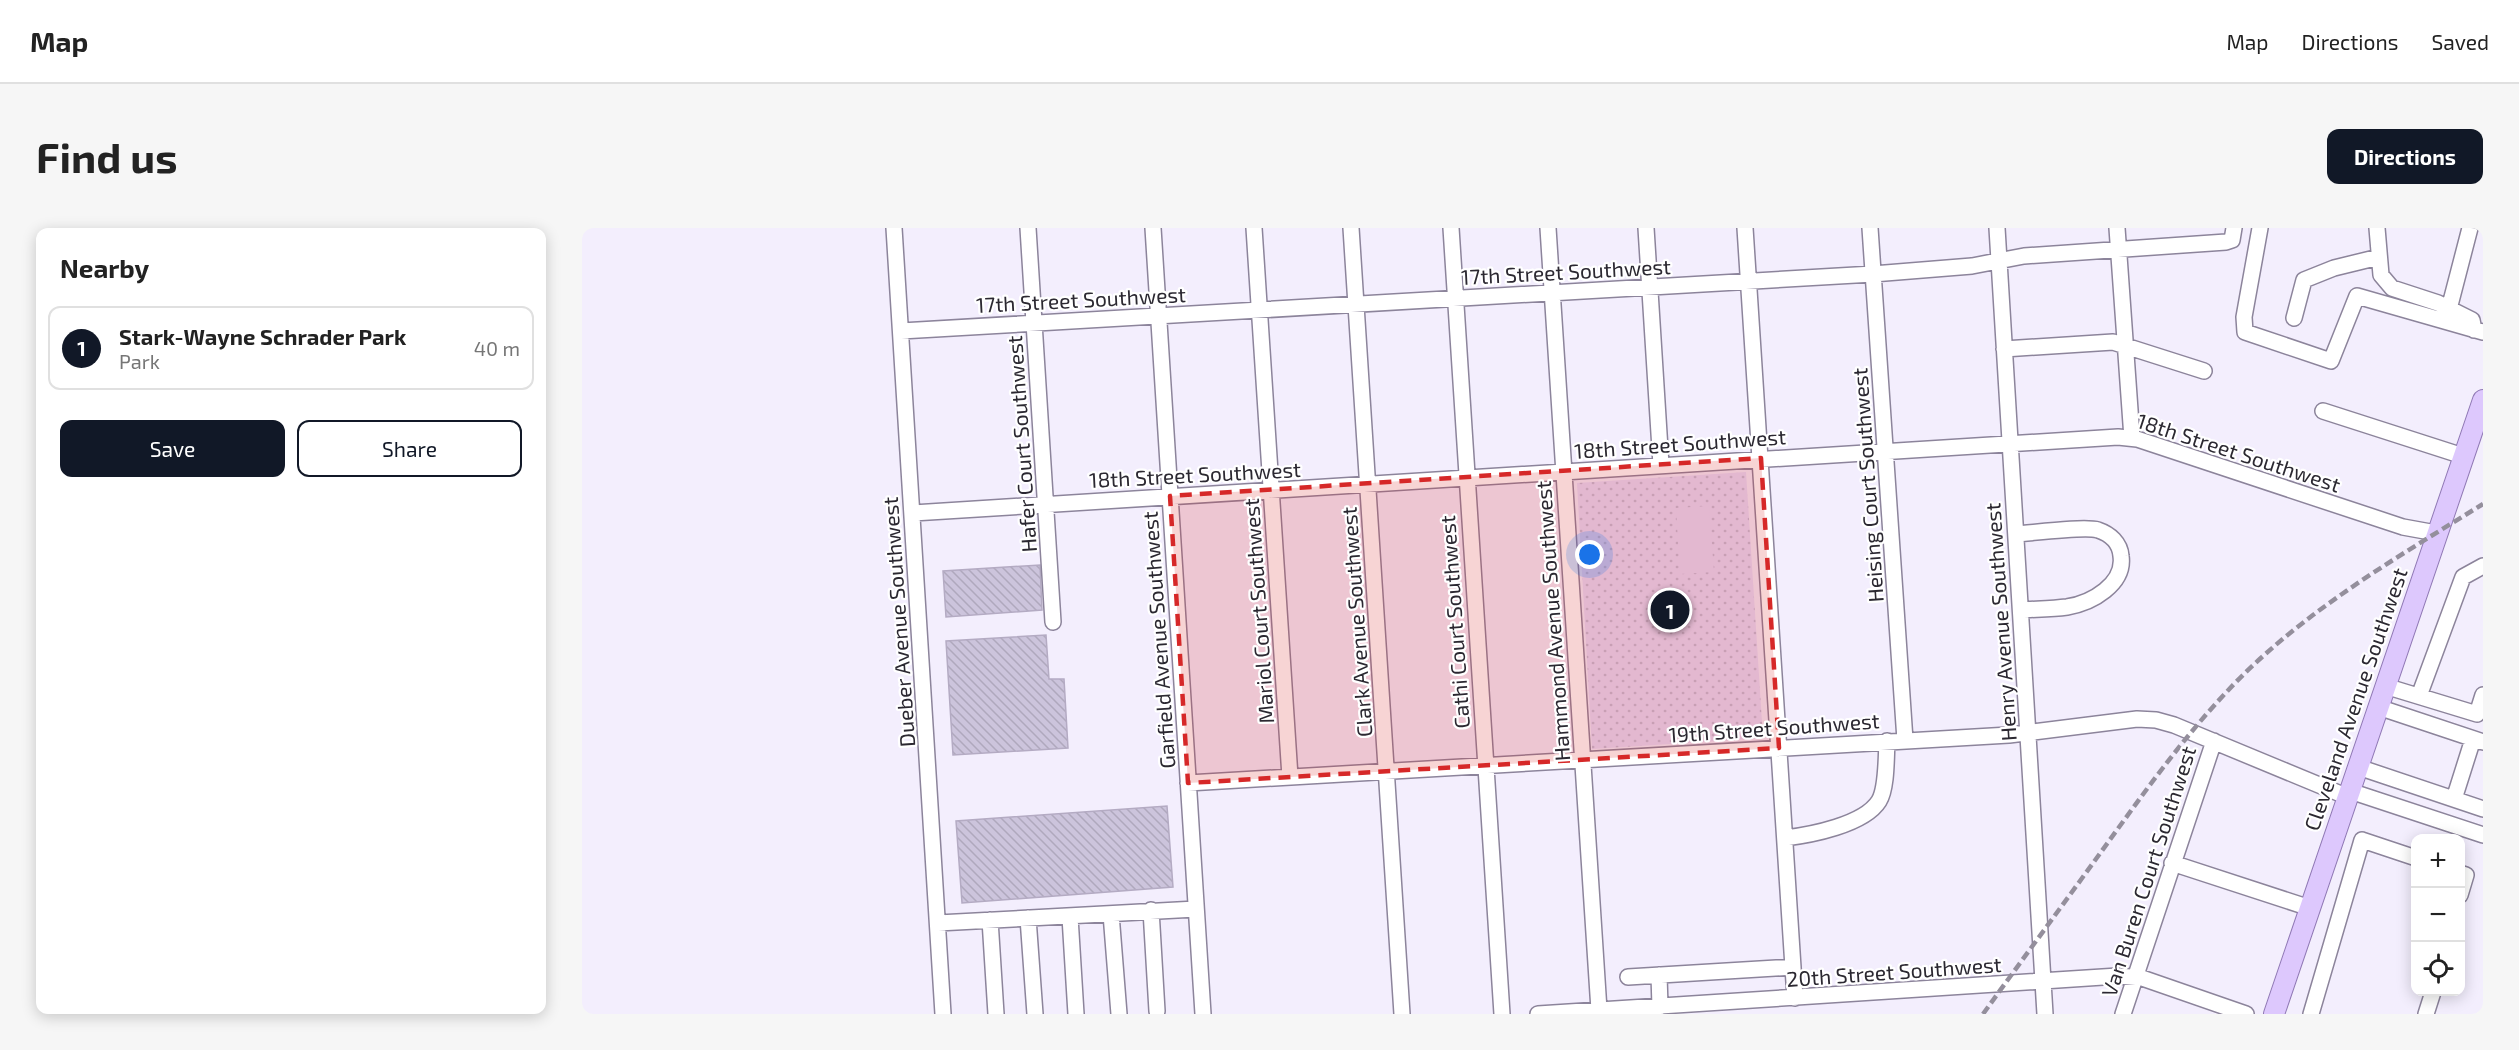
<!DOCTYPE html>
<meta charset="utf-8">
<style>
:root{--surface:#fff;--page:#f6f6f6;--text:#222;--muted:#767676;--line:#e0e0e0;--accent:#111827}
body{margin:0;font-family:"Exo 2",sans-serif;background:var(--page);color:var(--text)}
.controls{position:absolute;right:18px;bottom:18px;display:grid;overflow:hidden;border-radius:12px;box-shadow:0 3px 15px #0003}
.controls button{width:54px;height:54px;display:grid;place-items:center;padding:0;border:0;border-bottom:2px solid var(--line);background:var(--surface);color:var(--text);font:30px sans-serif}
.you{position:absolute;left:1008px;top:327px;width:21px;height:21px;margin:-15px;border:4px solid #fff;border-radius:50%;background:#1a73e8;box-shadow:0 0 0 9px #1a73e833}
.badge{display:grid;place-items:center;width:39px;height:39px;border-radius:50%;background:var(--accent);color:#fff;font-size:20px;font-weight:700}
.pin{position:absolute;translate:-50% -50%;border:3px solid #fff;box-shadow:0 2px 6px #0006}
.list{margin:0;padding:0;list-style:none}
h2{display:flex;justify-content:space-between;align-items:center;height:78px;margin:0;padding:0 24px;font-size:26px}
h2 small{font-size:20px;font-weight:400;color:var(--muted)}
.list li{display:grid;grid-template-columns:39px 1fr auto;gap:18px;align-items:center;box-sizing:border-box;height:84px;margin:0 12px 12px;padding:0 12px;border:2px solid var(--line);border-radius:12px}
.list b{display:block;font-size:22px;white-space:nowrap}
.list p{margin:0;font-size:20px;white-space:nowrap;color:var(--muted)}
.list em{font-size:20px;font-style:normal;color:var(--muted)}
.actions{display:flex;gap:12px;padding:18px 24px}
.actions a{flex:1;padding:14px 0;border:2px solid var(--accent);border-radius:12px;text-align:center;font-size:21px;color:var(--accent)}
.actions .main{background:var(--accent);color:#fff}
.icon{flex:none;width:33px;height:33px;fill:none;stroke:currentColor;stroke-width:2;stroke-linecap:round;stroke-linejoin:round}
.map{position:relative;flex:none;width:1901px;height:786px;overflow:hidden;border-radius:12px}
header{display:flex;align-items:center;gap:36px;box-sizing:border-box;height:84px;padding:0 30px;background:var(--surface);border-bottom:2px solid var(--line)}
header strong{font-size:28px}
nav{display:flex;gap:33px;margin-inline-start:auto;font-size:21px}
.intro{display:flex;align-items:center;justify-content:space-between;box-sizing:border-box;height:144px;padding:0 36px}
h1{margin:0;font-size:42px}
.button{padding:15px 27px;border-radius:12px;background:var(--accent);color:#fff;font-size:21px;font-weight:700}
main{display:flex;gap:36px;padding:0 36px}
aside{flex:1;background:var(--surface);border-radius:12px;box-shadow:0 3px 15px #0003}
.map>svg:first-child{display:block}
.green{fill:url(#green-dots)}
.pitch{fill:#e6dcfb}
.building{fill:url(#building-back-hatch);stroke:#b4abc3;stroke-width:1.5}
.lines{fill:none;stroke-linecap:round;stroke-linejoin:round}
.minor-casing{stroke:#8c849b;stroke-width:18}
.major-casing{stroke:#9079b5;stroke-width:22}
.minor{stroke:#fff;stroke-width:15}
.major{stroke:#ddc8fd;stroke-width:20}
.rail{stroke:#948f9c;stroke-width:4.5;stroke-dasharray:9 4.5;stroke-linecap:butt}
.marked{fill:#d62828;fill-opacity:0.2;stroke:#d62828;stroke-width:4.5;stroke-dasharray:12 8;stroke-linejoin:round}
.labels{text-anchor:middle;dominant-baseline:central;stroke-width:4.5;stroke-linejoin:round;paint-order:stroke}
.street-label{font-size:21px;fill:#2b2831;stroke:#fff}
</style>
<header>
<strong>Map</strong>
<nav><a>Map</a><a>Directions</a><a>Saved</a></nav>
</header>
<div class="intro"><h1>Find us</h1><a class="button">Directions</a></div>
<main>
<aside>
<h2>Nearby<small></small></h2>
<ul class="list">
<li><span class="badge">1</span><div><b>Stark-Wayne Schrader Park</b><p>Park</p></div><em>40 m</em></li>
</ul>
<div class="actions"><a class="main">Save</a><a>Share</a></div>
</aside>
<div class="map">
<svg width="1901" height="786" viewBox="0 0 1901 786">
<defs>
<pattern id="green-dots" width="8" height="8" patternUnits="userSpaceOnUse" patternTransform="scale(1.5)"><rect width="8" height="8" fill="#e6dcfb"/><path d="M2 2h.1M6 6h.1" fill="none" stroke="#c5bdd8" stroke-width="1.8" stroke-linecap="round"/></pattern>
<pattern id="building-back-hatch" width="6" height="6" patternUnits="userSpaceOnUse" patternTransform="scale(1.5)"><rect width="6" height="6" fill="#ccc4dc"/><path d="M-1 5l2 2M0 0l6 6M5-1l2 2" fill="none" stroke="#afa8bd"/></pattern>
</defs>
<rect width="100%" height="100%" fill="#f3eefd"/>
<!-- green -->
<path class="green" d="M1164,244l17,266 -171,11 -15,-266z"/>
<!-- pitch -->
<path class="pitch" d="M1127,278l5,66 -34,2 -4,-66z"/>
<!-- building -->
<path class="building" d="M458,337l2,45 -96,7 -3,-46z
M464,407l3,44h15l4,69 -115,7 -7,-114z
M585,578l6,81 -211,16 -6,-82z"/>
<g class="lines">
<!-- minor casing -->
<g class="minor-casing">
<path id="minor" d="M312,0l49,786
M446,0l25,394
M571,0l50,786
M672,0l36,549
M769,0l51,786
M869,0l51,786
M966,0l51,782
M1064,0l15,237
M1163,0l50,770
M1288,0l35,512
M1415,0l48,786
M1535,0l15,210
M1678,0l-16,89 1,15 86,29 26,-65 126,36
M1795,0l4,47 11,13 46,15 34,17 2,10
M1867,81l21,-81
M1712,90l10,-38 30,-12 45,-11
M319,103l972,-57 99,-8 52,-10 202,-14 6,-2 2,-12
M1422,121l109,-7 91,29
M1741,183l140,45
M331,285l1205,-76 19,2 266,88 33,6
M1434,306c16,-1 69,-8 82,-4 12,4 22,13 23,26 4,28 -29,47 -54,51 -15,2 -31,2 -46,3
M1803,458l92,28 6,-19
M1837,468l44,-119 20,-11
M1796,479l105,35
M1776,539l125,42
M606,555l821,-48 128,-16 19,1 18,5 174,72
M1768,563l133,44
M1872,571l19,-60
M1203,610c25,-3 79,-13 94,-37 8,-13 7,-44 8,-60
M1590,635l138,45
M1878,645l6,2 -6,20
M569,682l6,101
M529,686l8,100
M488,689l6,97
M446,690l7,96
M408,692l6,94
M356,695l258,-14
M1077,747l1,32
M1046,749l165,-10
M956,786l580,-38 24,2 104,36
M1541,786l91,-273
M1729,786l51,-174 54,18
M1844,786l7,-22"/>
</g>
<!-- major casing -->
<g class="major-casing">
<path id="major" d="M1692,786l209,-614"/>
</g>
<!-- minor -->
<use href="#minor" class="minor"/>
<!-- major -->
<use href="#major" class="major"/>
<!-- rail -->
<path class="rail" d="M1401,786c39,-54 79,-108 118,-162 45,-62 90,-126 145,-180 70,-68 155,-117 237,-168"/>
</g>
<!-- marked area -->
<path class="marked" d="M1179,230l18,290 -591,35 -18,-287z"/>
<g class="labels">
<!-- street labels -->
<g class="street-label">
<text transform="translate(984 43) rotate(-3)">17th Street Southwest</text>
<text transform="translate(499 71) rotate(-3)">17th Street Southwest</text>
<text transform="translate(1098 215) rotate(-4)">18th Street Southwest</text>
<text transform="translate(439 216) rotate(-94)">Hafer Court Southwest</text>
<text transform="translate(1657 224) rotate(18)">18th Street Southwest</text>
<text transform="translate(613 246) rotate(-3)">18th Street Southwest</text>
<text transform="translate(1285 257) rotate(-94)">Heising Court Southwest</text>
<text transform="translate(676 383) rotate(-94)">Mariol Court Southwest</text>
<text transform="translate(970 393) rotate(-94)">Hammond Avenue Southwest</text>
<text transform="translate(316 394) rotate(-94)">Dueber Avenue Southwest</text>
<text transform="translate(774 394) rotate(-94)">Clark Avenue Southwest</text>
<text transform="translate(872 394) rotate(-94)">Cathi Court Southwest</text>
<text transform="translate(1418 394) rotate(-94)">Henry Avenue Southwest</text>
<text transform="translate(576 412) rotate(-94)">Garfield Avenue Southwest</text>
<text transform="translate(1773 471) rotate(-71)">Cleveland Avenue Southwest</text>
<text transform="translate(1192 499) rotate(-4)">19th Street Southwest</text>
<text transform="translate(1566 643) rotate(-72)">Van Buren Court Southwest</text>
<text transform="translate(1312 743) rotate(-4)">20th Street Southwest</text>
</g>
</g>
</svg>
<div class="controls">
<button>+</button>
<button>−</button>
<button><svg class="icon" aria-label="locate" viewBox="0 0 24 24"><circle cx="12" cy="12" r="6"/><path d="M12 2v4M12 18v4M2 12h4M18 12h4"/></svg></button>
</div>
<div class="you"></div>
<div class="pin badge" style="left:1088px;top:382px">1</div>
</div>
</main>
